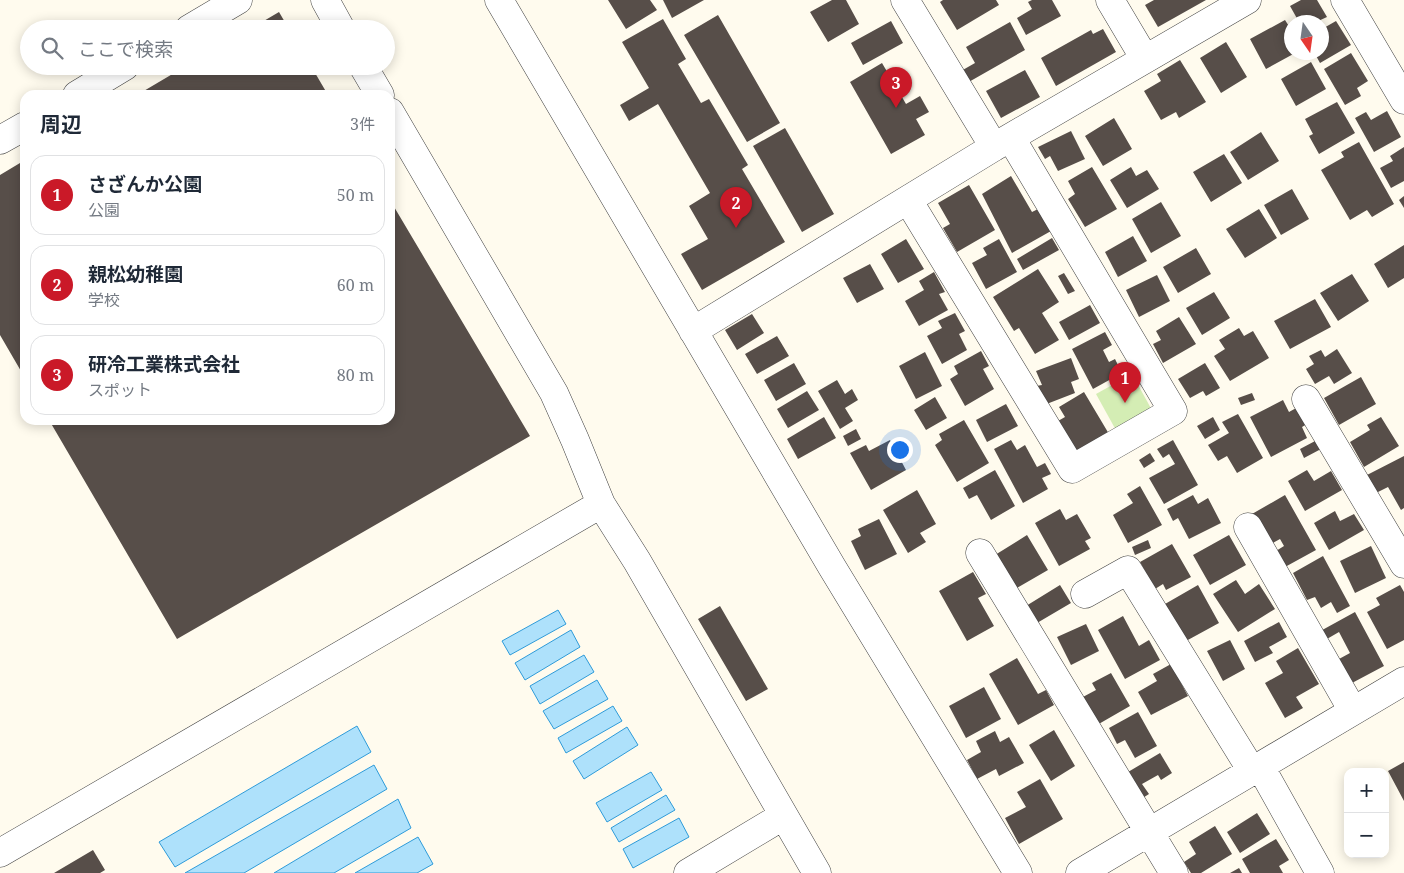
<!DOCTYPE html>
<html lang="ja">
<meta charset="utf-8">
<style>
:root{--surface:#fff;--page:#f6f6f7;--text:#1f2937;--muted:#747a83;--line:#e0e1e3;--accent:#ca1928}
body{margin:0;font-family:"Noto Serif","Noto Sans JP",serif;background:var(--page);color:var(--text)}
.controls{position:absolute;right:15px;bottom:15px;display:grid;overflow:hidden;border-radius:10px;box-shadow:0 2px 12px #0003}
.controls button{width:45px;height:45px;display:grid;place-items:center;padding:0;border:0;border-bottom:1px solid var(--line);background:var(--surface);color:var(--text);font:25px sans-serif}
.compass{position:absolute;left:1284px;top:15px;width:45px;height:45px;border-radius:50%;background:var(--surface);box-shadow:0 2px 12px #0003;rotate:167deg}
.you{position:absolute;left:899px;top:449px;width:18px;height:18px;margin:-12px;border:4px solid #fff;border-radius:50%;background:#1a73e8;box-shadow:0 0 0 8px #1a73e833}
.badge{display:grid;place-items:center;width:32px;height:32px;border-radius:50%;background:var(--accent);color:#fff;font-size:16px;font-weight:700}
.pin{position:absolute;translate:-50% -41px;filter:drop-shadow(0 1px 2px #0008)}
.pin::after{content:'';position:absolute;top:26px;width:18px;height:15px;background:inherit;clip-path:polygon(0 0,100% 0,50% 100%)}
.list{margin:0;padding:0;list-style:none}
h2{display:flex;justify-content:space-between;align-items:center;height:65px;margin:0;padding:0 20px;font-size:21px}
h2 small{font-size:16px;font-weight:400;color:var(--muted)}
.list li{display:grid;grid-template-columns:32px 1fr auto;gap:15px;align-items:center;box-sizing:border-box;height:80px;margin:0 10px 10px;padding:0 10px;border:1px solid var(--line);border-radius:15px}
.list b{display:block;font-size:19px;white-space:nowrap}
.list p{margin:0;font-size:16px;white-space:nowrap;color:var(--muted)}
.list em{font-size:16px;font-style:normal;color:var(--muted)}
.icon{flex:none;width:28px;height:28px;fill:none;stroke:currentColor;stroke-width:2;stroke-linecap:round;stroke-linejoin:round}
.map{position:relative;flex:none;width:1404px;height:873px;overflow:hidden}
.search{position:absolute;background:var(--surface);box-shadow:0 2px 12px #0003;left:20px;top:20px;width:375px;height:55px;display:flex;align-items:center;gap:12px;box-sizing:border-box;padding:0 18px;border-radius:28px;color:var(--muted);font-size:19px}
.panel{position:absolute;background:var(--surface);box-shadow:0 2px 12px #0003;left:20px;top:90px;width:375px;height:335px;border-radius:15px}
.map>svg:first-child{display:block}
.green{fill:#d4edb4}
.water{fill:#aee1fb;stroke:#2e9bd9}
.building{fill:#574e49}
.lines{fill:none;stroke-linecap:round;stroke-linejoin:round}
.minor-casing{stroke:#414141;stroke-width:29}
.minor{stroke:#fff;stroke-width:28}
</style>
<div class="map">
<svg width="1404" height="873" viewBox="0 0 1404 873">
<rect width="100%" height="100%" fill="#fffbee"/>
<!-- green -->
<path class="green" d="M1132,374l21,38 -36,20 -21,-38z"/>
<!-- water -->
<path class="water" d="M558,610l8,14 -56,31 -8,-14z
M571,630l9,17 -55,33 -10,-17z
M584,655l10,17 -54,32 -10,-18z
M597,680l11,19 -54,30 -11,-18z
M613,706l9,15 -56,32 -8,-15z
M357,726l14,26 -196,115 -16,-25z
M627,727l11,18 -54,34 -11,-18z
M374,765l13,24 -143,84h-59z
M651,772l11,18 -55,32 -11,-19z
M666,795l9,15 -56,32 -8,-14z
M398,799l13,29 -77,45h-60z
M679,818l10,19 -56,31 -10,-19z
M418,837l15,27 -16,9h-62z"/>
<!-- building -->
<path class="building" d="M608,0h42l7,10 -31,19z
M663,0h41l-32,18z
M832,0h14l13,24 -31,18 -18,-30z
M943,0h53l3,5 -42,25 -17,-28z
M1032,0h20l9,16 -35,19 -9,-17 15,-9 -4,-7z
M1154,0h52l-48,27 -13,-22z
M1301,0h16l10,17 -11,5h-17l-9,-16z
M279,12l10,17h-39z
M718,15l62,108 -33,19 -63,-107z
M663,19l23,40 -8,5 23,39 8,-4 39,66 -6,4 43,73 -83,48 -21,-36 27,-15 -19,-33 21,-13 -52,-89 -29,17 -9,-16 29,-17 -27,-46z
M1285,20l7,11v21h5l-31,17 -16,-30z
M891,21l12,22 -40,22 -12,-22z
M1336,21l15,24 -31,18 -6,-11h8v-14l2,-2 -2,-7z
M1010,22l15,28 -58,33 -6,-12 14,-8 -9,-16z
M1103,29l13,23 -60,34 -15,-28 50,-28 2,4z
M1226,42l21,35 -26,16 -21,-35z
M1351,53l17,28 -11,7 4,8 -16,9 -21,-36z
M1180,60l26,42 -27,16 -3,-6 -15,8 -17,-29 17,-10 -4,-7z
M1311,62l15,27 -30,17 -15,-27z
M882,63l24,41 14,-8 9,16 -13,7 9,16 -34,19 -41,-72z
M186,66h125l17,29h-191z
M1025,70l15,27 -39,21 -15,-27z
M1337,102l18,31 -36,21 -10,-18 4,-2 -8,-15z
M1387,111l14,26 -27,15 -19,-34 11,-6 5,8z
M1114,118l18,31 -29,17 -18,-30z
M785,128l49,86 -32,18 -49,-86z
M1071,131l14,28 -27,12 -8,-15 -5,3 -7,-12z
M1261,132l18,29 -31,19 -18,-28z
M1359,142l35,62 -22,13 -5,-7 -17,10 -29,-50 23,-13 -3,-5z
M1404,147v34l-13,7 -11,-20 13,-7 -3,-5z
M1224,154l18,29 -31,19 -18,-30z
M25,160v218l-25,-43v-160z
M1092,167l25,42 -32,18 -17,-28 7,-5 -7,-13z
M1131,167l5,9 11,-6 12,19 -32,19 -17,-28z
M1011,176l21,36 6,-3 13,22 -39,22 -30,-59z
M969,185l26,45 -38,22 -14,-24 7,-4 -12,-21z
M1292,189l17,30 -28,16 -17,-30z
M1404,196v12l-5,-8z
M390,200l140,236 -353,203 -128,-219h341z
M1161,202l20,34 -30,17 -19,-34z
M1259,209l18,29 -32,20 -19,-29z
M1133,236l14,25 -29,16 -13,-25z
M1052,238l7,12 -36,20 -6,-11z
M906,239l18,30 -26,14 -17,-29z
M999,239l18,33 -31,17 -14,-26 15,-8 -4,-7z
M1404,245v33l-16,10 -14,-24z
M1196,248l15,26 -33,19 -15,-26z
M870,264l14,25 -27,14 -14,-25z
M1038,269l21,33 -17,11 17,27 -24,14 -16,-26 -5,3 -21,-34z
M934,272l11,20 -6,2 9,16 -29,16 -14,-25 19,-11 -5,-9z
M1064,273l11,18 -7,3 -10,-18z
M1352,274l17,27 -31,20 -18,-28z
M1157,275l13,26 -31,16 -13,-27z
M1214,292l16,26 -28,17 -16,-27z
M1315,299l16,28 -41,22 -16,-28z
M1090,305l10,18 -31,17 -10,-18z
M955,313l10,18 -6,3 8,16 -25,14 -15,-28 15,-8 -4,-7z
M752,314l12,19 -27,17 -12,-20z
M1179,317l17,27 -33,19 -10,-19 8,-4 -5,-9z
M1239,328l5,8 9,-5 16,27 -39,23 -16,-25 11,-7 -6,-9z
M1105,332l7,13 -9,5 6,12 6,-3 7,14 -29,16 -21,-40z
M777,336l12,20 -32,18 -12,-20z
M1337,349l15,24 -18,11 -5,-8 -14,8 -9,-15 8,-5 -5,-8 12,-6 4,7z
M981,351l8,15 -6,3 11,20 -29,17 -15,-27 8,-5 -4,-8z
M925,352l17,34 -26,13 -17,-33z
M1071,358l8,21 -8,3 4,11 -31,12 -8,-19 6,-1 -6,-14z
M794,363l12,21 -30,17 -12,-21z
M1205,363l15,25 -14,8 -3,-5 -13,7 -12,-19z
M1361,377l15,27 -37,21 -15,-27z
M837,380l8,14 7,-5 6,11 -13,8 8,13 -13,8 -22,-38z
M807,391l12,19 -31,18 -11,-19z
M1084,392l25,42 -31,19 -20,-32 7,-4 -6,-10z
M1252,393l3,7 -14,5 -3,-7z
M935,397l12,21 -21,12 -12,-20z
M1283,400l6,12 9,-5 9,17 -5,3 5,11 -36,19 -21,-40z
M1006,404l12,22 -31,16 -11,-22z
M1238,414l25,44 -26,15 -10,-17 -9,5 -10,-16 21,-12 -7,-11z
M824,417l12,21 -38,21 -11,-20z
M1213,417l7,13 -15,9 -8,-13z
M1381,417l18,29 -35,21 -14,-25 20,-12 -3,-5z
M964,420l25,43 -32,19 -22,-37 7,-5 -3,-6z
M856,429l5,10 -13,7 -5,-10z
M890,440l16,30 -35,20 -21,-37 16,-8 3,6z
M1011,440l6,10 8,-5 12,22 8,-4 6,11 -9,4 6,11 -25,14 -29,-54z
M1173,440l25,45 -34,19 -15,-26 26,-14 -6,-10 -6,4 -6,-9z
M1317,440l4,9 -17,9 -4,-9z
M1150,453l5,8 -11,7 -5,-8z
M1404,456v52l-3,2 -13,-23 -12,6 -9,-18z
M995,470l20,36 -24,14 -14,-25 -8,4 -6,-11z
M1307,470l7,11 17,-10 11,19 -37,21 -17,-30z
M1140,486l22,39 -34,18 -15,-28 20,-12 -6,-9z
M917,490l19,34 -16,9 6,9 -18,11 -25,-43z
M1193,495l5,9 10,-6 13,25 -32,16 -11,-21 -5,3 -6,-12z
M1285,495l31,55 -31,17 -9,-16 8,-5 -4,-7 -11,6 -17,-31z
M1060,509l6,11 11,-6 14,24 -6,3 5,8 -31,17 -24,-43z
M1335,511l5,10 14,-7 10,16 -35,20 -15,-27z
M879,519l18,35 -32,16 -14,-29 10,-5 -3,-7z
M1027,535l21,35 -33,19 -20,-34z
M1229,535l17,30 -36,20 -17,-30z
M1148,540l3,8 -16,7 -3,-8z
M1172,544l19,33 -25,13 -3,-6 -8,5 -15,-27z
M1371,546l15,32 -31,15 -15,-32z
M1323,556l27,50 -13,7 -6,-11 -10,6 -6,-11 -8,3 -14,-27z
M973,572l13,22 -8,4 16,28 -27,15 -28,-50z
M1236,580l9,14 14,-10 16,25 -37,23 -25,-38z
M1060,585l11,18 -34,20 -11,-17z
M1198,585l21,38 -33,18 -21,-37z
M1400,585l4,7v48l-17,9 -20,-37 13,-7 -4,-7z
M720,606l48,83 -22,12 -48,-82z
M1355,612l29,54 -32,17 -13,-24 11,-6 -11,-21 -19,11 -5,-9z
M1123,616l16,30 10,-6 11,20 -35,19 -27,-49z
M1279,622l8,15 -18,10 4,6 -18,9 -11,-21z
M1086,624l13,27 -28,14 -14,-28z
M1230,640l15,29 -22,12 -16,-30z
M1298,648l21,36 -23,13 7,11 -18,10 -20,-35 18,-10 -7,-12z
M1017,658l21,36 8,-4 8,15 -36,20 -29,-51z
M1171,664l17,32 -37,19 -13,-23 19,-11 -4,-7z
M1111,673l19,33 -33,19 -16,-27 15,-8 -4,-7z
M984,687l17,32 -35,19 -17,-32z
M1138,712l19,34 -22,12 -10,-18 -8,4 -8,-16z
M1054,730l21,36 -24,15 -22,-36z
M995,731l5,11 9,-5 15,26 -25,13 -3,-7 -19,10 -10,-19 14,-8 -5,-11z
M1160,753l12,20 -11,7 -3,-5 -16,9 7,10 -11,7 -15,-26z
M1404,762v39l-16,-30z
M1040,779l23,40 -44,25 -14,-26 21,-11 -9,-15z
M1257,813l13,21 -30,19 -13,-21z
M1215,826l17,28 -31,19h-10l-7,-11 12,-8 -7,-12z
M1276,839l13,21 -10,6 4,7h-33l-8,-14z
M93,850l12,20 -5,3h-46z
M1239,868l3,5h-12z"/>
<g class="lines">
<!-- minor casing -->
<g class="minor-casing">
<path id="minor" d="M325,0l16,29
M499,0l333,567 186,306
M905,0l89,147
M1110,0l35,59
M1345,0l59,100
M189,29l49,-29
M363,66l17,29
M77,95l48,-29
M390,112l164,281 21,47 26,64
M0,140l25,-14
M908,200l164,269 101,-58 -162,-273
M693,331l301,-184 253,-147
M1306,399l98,165
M1248,527l105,184
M980,553l194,320
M1085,594l43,-24 124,201
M1260,766l60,107
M0,853l601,-349 36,57 180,312
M688,873l95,-57
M1080,873l324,-192"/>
</g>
<!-- minor -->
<use href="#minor" class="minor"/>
</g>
</svg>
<div class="controls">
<button>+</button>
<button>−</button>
</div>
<svg class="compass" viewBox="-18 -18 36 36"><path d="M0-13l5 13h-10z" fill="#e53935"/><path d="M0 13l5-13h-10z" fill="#747a83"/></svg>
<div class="you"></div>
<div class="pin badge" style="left:1125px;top:403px">1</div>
<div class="pin badge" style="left:736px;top:228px">2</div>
<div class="pin badge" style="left:896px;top:108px">3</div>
<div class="search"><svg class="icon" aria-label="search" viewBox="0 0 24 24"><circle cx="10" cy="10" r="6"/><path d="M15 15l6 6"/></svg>ここで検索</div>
<section class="panel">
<h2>周辺<small>3件</small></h2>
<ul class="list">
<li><span class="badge">1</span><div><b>さざんか公園</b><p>公園</p></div><em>50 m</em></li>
<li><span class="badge">2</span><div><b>親松幼稚園</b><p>学校</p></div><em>60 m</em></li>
<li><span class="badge">3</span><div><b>研冷工業株式会社</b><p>スポット</p></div><em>80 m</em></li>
</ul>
</section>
</div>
